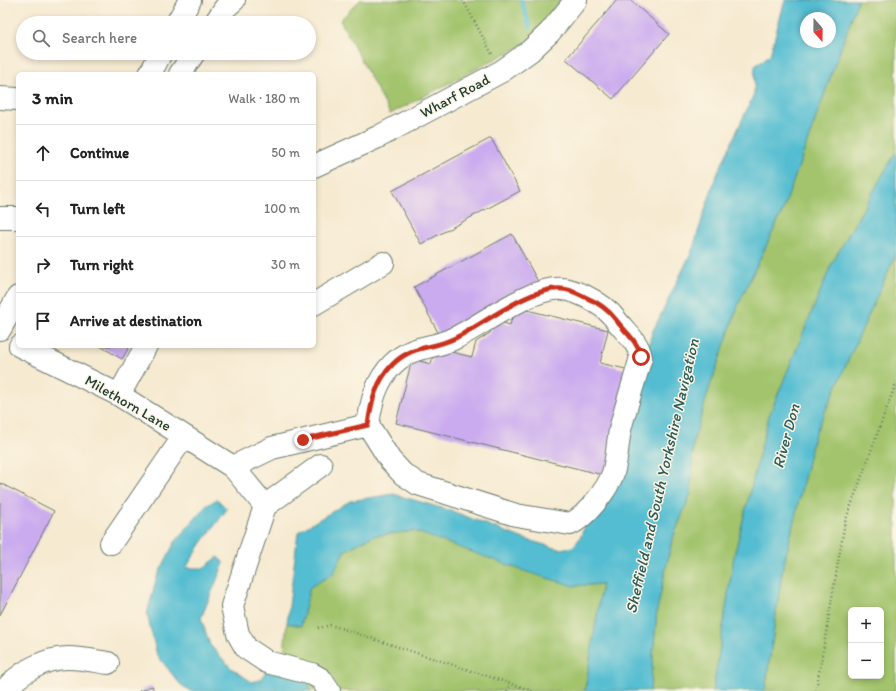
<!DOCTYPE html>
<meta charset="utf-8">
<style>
:root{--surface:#fff;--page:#f6f6f6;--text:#222;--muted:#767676;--line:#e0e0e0}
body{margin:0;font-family:Itim,sans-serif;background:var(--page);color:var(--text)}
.controls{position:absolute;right:12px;bottom:12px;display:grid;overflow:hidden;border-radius:6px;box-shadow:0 2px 6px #0003}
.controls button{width:36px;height:36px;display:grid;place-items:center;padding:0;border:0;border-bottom:1px solid var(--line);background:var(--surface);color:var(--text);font:20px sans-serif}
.compass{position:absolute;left:800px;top:12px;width:36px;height:36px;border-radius:50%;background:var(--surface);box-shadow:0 2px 6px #0003;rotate:160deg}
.stop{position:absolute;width:12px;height:12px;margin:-9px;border:3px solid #c8321e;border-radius:50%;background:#fff}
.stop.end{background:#c8321e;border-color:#fff;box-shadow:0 1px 4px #0008}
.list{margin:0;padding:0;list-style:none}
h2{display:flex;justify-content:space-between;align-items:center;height:52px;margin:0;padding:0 16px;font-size:17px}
h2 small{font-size:13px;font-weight:400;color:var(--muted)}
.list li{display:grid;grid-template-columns:26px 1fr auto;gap:12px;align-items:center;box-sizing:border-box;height:56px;padding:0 16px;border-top:1px solid var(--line)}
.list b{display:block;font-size:15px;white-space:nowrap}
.list em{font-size:13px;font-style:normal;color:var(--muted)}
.icon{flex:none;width:22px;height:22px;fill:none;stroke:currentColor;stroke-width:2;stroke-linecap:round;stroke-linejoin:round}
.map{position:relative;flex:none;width:896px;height:691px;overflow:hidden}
.search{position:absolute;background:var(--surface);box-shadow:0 2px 6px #0003;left:16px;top:16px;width:300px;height:44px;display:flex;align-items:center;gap:10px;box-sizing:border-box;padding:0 14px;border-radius:22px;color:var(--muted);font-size:15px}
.panel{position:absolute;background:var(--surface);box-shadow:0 2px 6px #0003;left:16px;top:72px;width:300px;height:276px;border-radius:6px}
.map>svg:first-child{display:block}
.green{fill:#a3c46d;stroke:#618050;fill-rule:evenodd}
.water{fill:#54bdd1;stroke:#3a7d82;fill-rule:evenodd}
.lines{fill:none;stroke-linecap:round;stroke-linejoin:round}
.stream{stroke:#54bdd1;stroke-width:4.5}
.building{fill:#caabef}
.minor-casing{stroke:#6a7a6b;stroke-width:24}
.path{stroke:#6a7a6b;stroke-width:2.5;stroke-dasharray:1 3;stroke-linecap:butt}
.minor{stroke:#fff;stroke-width:22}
.route{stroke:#c8321e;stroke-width:5}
.labels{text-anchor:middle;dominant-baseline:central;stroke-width:3;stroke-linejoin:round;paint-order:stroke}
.street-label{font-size:15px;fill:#1f3d34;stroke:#fcf5e5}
.water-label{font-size:16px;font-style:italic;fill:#2c5d5b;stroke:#fcf5e5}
</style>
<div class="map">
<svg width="896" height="691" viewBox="0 0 896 691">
<rect width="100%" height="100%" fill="#fcf5e5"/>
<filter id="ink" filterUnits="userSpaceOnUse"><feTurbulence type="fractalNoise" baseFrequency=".025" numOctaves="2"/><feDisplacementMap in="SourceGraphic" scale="8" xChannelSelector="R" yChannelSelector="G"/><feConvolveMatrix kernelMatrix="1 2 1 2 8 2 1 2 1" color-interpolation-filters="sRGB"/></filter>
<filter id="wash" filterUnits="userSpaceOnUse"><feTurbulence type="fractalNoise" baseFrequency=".012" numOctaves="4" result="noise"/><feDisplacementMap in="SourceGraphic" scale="16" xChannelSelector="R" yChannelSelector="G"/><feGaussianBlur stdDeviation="0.9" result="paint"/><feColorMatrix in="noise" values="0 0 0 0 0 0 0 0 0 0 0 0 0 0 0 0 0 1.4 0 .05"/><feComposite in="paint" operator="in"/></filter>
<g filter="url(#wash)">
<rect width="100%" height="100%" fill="#f6ead1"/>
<!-- green -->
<path class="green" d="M360,0h202l-34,42 -138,72 -50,-94z
M858,0h38v152l-64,111 -63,153 -35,140 -21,135h-63l7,-81 15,-70 19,-47 2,-50 16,-54 30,-86 44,-93z
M896,254v437h-131l17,-119 32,-136zM851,610h30v66h-30z
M414,531l160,55 28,-2 -17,107h-275l-3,-12 -25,-9 5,-47 14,3 9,-39 23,-13 11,-23 29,-15z"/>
<!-- water -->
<path class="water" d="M785,0h73l-75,210 -44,93 -30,86 -16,54 -2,50 -19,47 -15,70 -7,81h-65l17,-107 -28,2 -47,-14 -113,-41 -41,5 -29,15 -11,23 -23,13 -9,39 -14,-3 11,-91 52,-31 43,-7 59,17 72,28 35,10 14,-2 7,-9 44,-105 28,-100 40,-82 23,-72 39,-85 1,-28 15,-11zM806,18h24v24h-24z
M896,152v102l-82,182 -32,136 -17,119h-52l21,-135 35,-140 63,-153z
M217,499l10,10 -26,35 -15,24h18l14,-11 6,6 -23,55 9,27 21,23 21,14 8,-2 7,-10 41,9 2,12h-120l-10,-7 -23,-29 -10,-41 10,-37 18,-35 31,-36z"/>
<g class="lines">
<!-- stream -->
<path class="stream" d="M521,0l9,27"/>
</g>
<g id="blocks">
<!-- building -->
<path class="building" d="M617,0h13l39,34 -56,65 -47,-40z
M491,138l29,53 -99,53 -29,-53z
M512,234l29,53 -99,53 -28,-53z
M515,307l93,23 -8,33 34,8 -27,105 -211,-53 16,-64 19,5 4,-16 37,9 4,-15 14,-9 4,-13 16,5z
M100,346h30l-8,13z
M0,483l54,28 -54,104z
M152,686l2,5h-15z"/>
</g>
</g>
<g filter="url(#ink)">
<use href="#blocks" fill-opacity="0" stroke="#6a7a6b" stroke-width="1"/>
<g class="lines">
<!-- minor casing -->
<g class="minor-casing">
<path id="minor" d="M177,23l13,-23
M215,23l10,-15 9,-8
M150,74l11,-21
M180,74l14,-21
M0,98l18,1
M314,166l64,-29 124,-66 28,-20 20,-19 26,-32
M0,218h18
M314,304l69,-41
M0,329l18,-32
M20,346l99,49 114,72 32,39 -33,100 6,28 8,14 21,14 45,12 9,5 8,12
M119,395l27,-49
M233,467l39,-19 96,-23 22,35 13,14 15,10 98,31 54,9c15,-6 38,-35 43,-51 5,-16 4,-35 9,-51 6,-22 13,-43 19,-65 -3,-16 -16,-25 -25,-37 -8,-11 -19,-18 -31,-24 -8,-3 -15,-7 -23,-7 -31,-3 -81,37 -109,50 -23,11 -39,5 -60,25 -17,17 -22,38 -25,61
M265,506l56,-41
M111,543l73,-107
M4,691c15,-18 40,-33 64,-33 13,0 27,3 40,5"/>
</g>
<!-- path -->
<path class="path" d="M463,0l30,56
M318,628l13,-3 202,66
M507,691l3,-7
M816,691l29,-169 51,-139"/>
<!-- minor -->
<use href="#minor" class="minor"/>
</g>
</g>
<g class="lines" filter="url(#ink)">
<!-- route -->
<path class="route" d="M303,440l65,-15c3,-23 8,-44 25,-61 21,-20 37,-14 60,-25 28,-13 78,-53 109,-50 8,0 15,4 23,8 12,5 23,12 31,23 9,12 22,21 25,37"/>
</g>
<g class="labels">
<!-- street labels -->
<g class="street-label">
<text transform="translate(455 96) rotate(-28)">Wharf Road</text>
<text transform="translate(128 403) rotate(30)">Milethorn Lane</text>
</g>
<!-- water labels -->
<g class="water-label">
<text transform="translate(786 436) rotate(-75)">River Don</text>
<text transform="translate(662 476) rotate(-77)">Sheffield and South Yorkshire Navigation</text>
</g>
</g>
</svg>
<div class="controls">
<button>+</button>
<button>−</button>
</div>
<svg class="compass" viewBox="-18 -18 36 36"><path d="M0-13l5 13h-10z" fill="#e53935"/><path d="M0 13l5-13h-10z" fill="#767676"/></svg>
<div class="stop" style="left:641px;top:357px"></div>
<div class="stop end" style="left:303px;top:440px"></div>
<div class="search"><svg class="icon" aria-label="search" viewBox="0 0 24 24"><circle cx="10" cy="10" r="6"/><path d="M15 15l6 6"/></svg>Search here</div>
<section class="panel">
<h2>3 min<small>Walk · 180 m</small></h2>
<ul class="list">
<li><svg class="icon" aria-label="ahead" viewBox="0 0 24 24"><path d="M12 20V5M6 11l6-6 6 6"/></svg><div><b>Continue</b></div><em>50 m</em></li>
<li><svg class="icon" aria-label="left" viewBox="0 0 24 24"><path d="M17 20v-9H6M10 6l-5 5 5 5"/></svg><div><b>Turn left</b></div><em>100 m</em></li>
<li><svg class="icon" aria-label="right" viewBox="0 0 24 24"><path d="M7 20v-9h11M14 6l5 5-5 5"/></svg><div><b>Turn right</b></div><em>30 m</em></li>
<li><svg class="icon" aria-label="arrive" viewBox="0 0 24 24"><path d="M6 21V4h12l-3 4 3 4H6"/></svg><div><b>Arrive at destination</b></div></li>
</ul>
</section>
</div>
